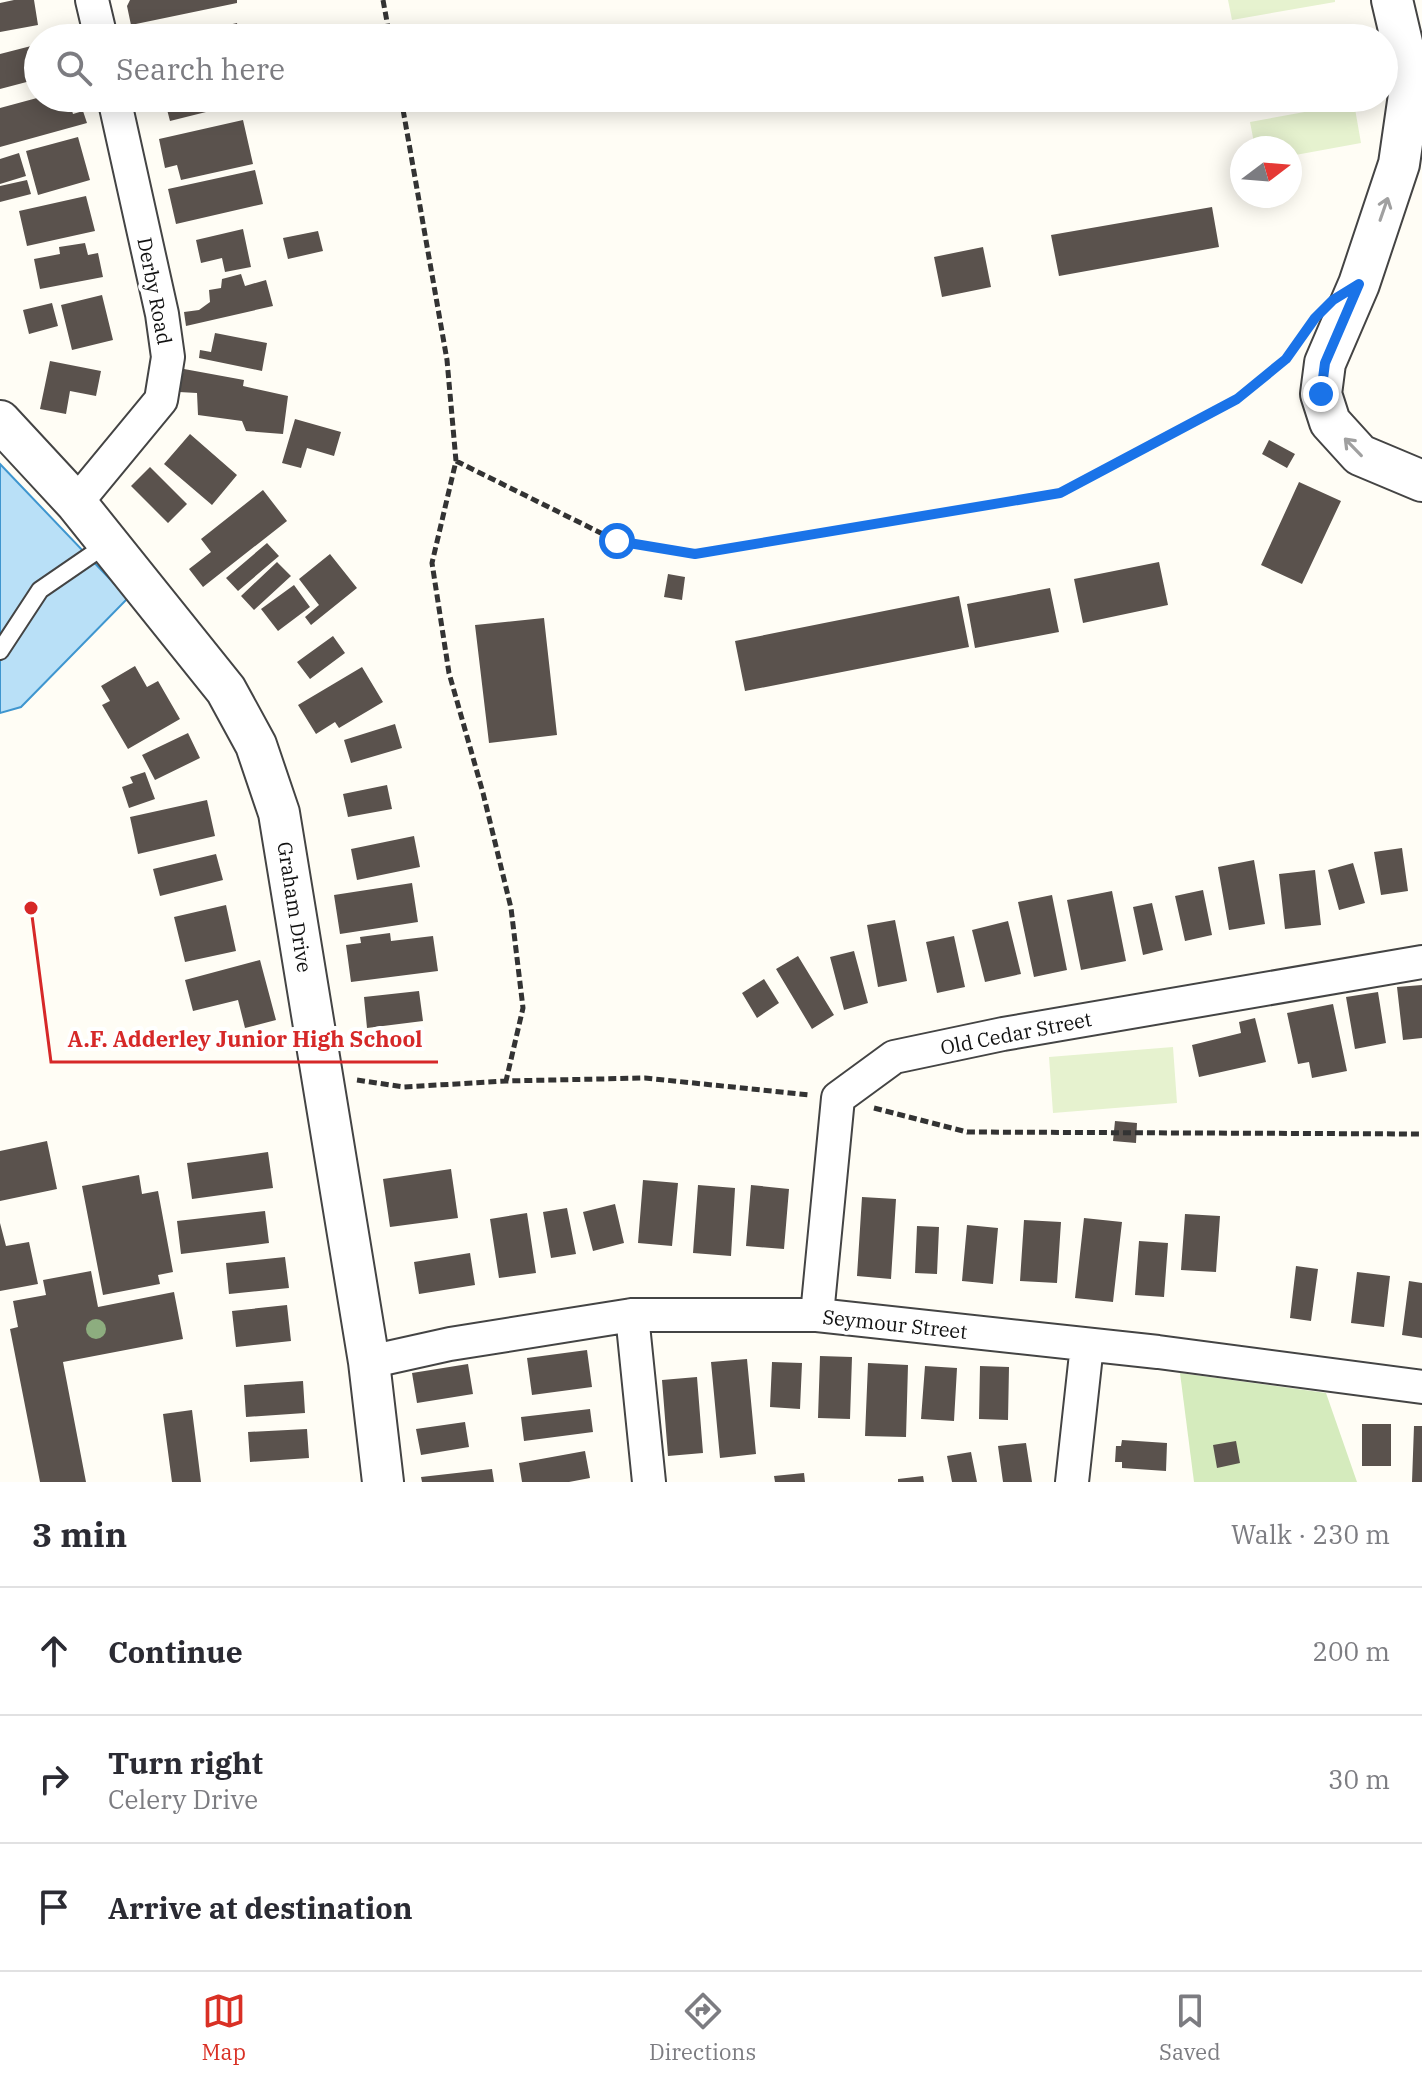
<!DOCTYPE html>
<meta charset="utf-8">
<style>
:root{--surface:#fff;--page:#f7f7f7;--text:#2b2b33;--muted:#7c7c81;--line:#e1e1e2;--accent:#d93025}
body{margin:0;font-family:"IBM Plex Serif",serif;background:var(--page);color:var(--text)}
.compass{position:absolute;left:1230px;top:136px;width:72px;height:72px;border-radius:50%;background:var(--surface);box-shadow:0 4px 20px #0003;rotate:74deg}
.stop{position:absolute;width:24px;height:24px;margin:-18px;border:6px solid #1a73e8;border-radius:50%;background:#fff}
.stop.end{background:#1a73e8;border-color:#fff;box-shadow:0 2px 8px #0008}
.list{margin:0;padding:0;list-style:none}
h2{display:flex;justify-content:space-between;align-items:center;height:104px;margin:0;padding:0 32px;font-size:34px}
h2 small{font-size:26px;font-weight:400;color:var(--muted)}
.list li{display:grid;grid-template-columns:52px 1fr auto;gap:24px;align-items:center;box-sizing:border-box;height:128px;padding:0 32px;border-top:2px solid var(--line)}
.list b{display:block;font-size:30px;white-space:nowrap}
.list p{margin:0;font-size:26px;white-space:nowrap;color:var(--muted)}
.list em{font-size:26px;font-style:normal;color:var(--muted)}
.icon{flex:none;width:44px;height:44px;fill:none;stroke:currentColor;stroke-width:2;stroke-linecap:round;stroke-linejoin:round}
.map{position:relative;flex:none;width:1422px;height:1482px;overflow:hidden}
.search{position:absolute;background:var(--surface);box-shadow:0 4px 20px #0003;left:24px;right:24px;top:24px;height:88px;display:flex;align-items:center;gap:20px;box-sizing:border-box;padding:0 28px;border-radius:44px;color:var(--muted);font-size:30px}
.sheet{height:488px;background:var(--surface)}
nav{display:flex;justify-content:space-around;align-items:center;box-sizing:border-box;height:112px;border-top:2px solid var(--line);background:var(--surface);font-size:22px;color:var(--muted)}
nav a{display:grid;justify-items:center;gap:4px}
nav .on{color:var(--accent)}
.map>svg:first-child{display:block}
.green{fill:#d5ebbd}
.pitch{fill:#e6f2cf}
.water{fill:#b9e0f7;stroke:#3f96cf;stroke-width:2}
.building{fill:#5a524d}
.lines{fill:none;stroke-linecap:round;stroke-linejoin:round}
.service-casing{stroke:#444;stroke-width:20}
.minor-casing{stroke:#444;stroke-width:36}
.tertiary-casing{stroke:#444;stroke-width:44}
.path{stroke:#333;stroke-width:5;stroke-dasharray:8 4;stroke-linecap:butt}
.service{stroke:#fff;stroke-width:16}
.minor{stroke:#fff;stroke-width:32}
.tertiary{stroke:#fff;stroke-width:40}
.tree{fill:#8dad7f}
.oneway{stroke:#a0a0a0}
.route{stroke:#1a73e8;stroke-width:10}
.labels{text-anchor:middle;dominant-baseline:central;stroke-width:8;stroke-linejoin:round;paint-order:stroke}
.street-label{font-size:20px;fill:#111;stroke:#fff}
.leader{fill:none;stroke:#d62828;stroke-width:3}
.callout-dot{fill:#d62828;stroke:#fff;stroke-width:3}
.callout-label{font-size:22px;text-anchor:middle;font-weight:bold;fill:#d62828;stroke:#fff;stroke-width:8;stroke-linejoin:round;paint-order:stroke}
</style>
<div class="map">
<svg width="1422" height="1482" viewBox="0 0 1422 1482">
<rect width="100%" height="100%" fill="#fffdf5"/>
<!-- green -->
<path class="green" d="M1180,1373l146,20 31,89h-163z"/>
<!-- pitch -->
<path class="pitch" d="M1228,0h107v2l-103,18z
M1354,103l7,40 -71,13v-8h-35l-5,-26z
M1173,1047l4,56 -124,10 -4,-56z"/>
<!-- water -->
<path class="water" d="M0,464l128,134 -107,109 -21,6z"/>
<!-- building -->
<path class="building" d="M14,0h20l4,25 -38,7v-29z
M130,0h107v3l-106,22 -4,-19z
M237,23l3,15h-64v-1z
M35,45l3,14v20l-38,10v-35z
M37,98h31l5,16 10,-3 4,12 -87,24v-39z
M164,98h94v1l-88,22z
M243,120l10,44 -72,16 -4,-15 -12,3 -6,-29z
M78,137l12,43 -52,15 -12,-44z
M19,153l7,23 -26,8v-25z
M255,170l8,34 -87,20 -8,-35z
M27,180l4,14 -31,8v-16z
M86,196l9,35 -68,15 -8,-35z
M1212,207l7,40 -160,29 -8,-41z
M243,229l8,38 -26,5 -3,-14 -21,5 -5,-23z
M318,231l5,20 -35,8 -5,-21z
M85,243l3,12 10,-2 5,24 -63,12 -6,-30 26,-5 -1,-7z
M983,247l8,40 -49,10 -8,-40z
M241,274l4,12 21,-6 7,26 -87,20 -2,-14 15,-2 11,-8 -1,-12 12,-2 1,-9z
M102,295l11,45 -41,10 -11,-45z
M52,303l6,23 -29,8 -6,-24z
M215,333l52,10 -5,28 -63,-13 1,-8 11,2z
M50,361l51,10 -5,25 -26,-5 -4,23 -26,-5z
M184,369l60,11 -1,6 45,10 -5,38 -37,-3 -4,-10 -44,-6 -1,-22 -18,-1z
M295,419l46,13 -7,24 -27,-8 -6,20 -19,-5z
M190,434l47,41 -25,30 -48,-41z
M1269,440l26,14 -8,14 -25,-14z
M150,467l37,37 -19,19 -37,-37z
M1299,482l42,19 -39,83 -41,-19z
M263,490l24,31 -84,66 -14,-18 22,-17 -10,-13z
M267,543l12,13 -41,35 -12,-13z
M330,554l27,34 -46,37 -6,-8 14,-12 -20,-26z
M277,562l14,14 -37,34 -13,-14z
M1159,562l9,43 -85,18 -9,-44z
M668,574l17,3 -3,23 -18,-3z
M294,585l16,22 -32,24 -17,-22z
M1050,588l9,44 -84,16 -8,-44z
M959,596l10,51 -224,44 -10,-50z
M544,618l13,117 -68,8 -14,-118z
M333,636l12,17 -35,26 -13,-17z
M135,666l12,21 11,-6 22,38 -52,30 -26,-44 8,-4 -9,-15z
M362,667l21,35 -44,26 -4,-6 -19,12 -18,-29z
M395,724l7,24 -51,15 -7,-23z
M188,733l12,25 -45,22 -13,-25z
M145,772l10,27 -26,9 -7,-21 11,-4 -3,-6z
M387,785l5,24 -44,8 -5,-23z
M207,800l8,36 -77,18 -8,-37z
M414,836l6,31 -63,13 -6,-31z
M1402,848l6,43 -27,4 -7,-43z
M216,854l7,26 -63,16 -7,-27z
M1254,860l11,64 -36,6 -11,-63z
M1353,863l12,40 -26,7 -11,-40z
M1315,870l6,55 -36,4 -6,-55z
M412,883l6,39 -78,12 -6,-39z
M1203,890l9,45 -27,6 -10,-45z
M1112,891l14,70 -45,9 -14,-70z
M1052,895l15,75 -33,7 -16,-75z
M1152,903l11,47 -20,5 -10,-48z
M226,905l10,46 -51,11 -11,-45z
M895,920l12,61 -29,6 -11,-62z
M1008,921l13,53 -36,8 -13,-52z
M390,933l1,8 42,-5 5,35 -87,11 -5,-37 15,-2 -1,-6z
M954,936l11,51 -28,6 -11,-51z
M854,951l14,52 -24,7 -14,-53z
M798,956l36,59 -22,14 -36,-60z
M260,960l16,60 -31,8 -7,-28 -45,11 -8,-31z
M764,979l15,24 -22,15 -15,-25z
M1422,985v53l-19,2 -6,-53z
M419,991l4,30 -56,7 -3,-31z
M1378,992l8,51 -31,6 -9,-52z
M1333,1004l14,67 -35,7 -3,-16 -11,2 -11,-51z
M1255,1018l11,44 -67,15 -7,-32 49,-12 -2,-11z
M1115,1121l22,2 -1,20 -23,-2z
M47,1141l10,48 -57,12v-50z
M268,1152l5,36 -81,11 -5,-36z
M451,1169l7,49 -68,9 -7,-48z
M139,1175l3,19 16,-3 15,81 -15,3 2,9 -57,11 -21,-109z
M643,1180l35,3 -6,63 -34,-3z
M698,1185l37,3 -4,68 -38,-3z
M751,1185l38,4 -5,60 -38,-3z
M862,1197l34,2 -5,80 -34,-3z
M615,1204l9,39 -31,8 -10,-39z
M567,1208l9,46 -25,4 -8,-46z
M265,1211l4,32 -88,11 -4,-33z
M527,1213l9,60 -37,5 -9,-59z
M1185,1214l35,2 -4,56 -35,-2z
M1084,1218l38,4 -9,80 -38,-4z
M1024,1220l37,2 -4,61 -37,-2z
M0,1223l6,23 23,-4 9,42 -38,7z
M967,1225l31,3 -5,56 -31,-3z
M917,1226l22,1 -2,47 -22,-1z
M1139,1241l29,2 -4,54 -29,-2z
M470,1253l5,32 -56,9 -5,-32z
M285,1257l4,31 -60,6 -3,-31z
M1296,1266l22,3 -7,52 -21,-3z
M91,1271l7,36 76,-15 9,47 -120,23 23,120h-46l-30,-153 8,-2 -5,-26 33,-6 -3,-15z
M1357,1272l33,4 -6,51 -33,-4z
M1409,1281l13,2v55l-20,-3z
M287,1305l4,36 -55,6 -4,-36z
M587,1350l5,37 -60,8 -5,-37z
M820,1356l32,1 -2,62 -32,-1z
M747,1359l9,95 -36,4 -9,-96z
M772,1362l30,1 -2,46 -30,-2z
M868,1363l40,2 -2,72 -41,-1z
M468,1364l5,30 -56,9 -5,-30z
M925,1366l32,2 -3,53 -33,-2z
M980,1366l29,1 -1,53 -29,-1z
M697,1377l6,76 -35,3 -6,-76z
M303,1381l2,32 -59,4 -2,-32z
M590,1409l3,23 -69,9 -3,-24z
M192,1410l9,72h-29l-9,-68z
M465,1422l4,25 -48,8 -5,-26z
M1362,1424h29v42h-29z
M1414,1426h8v56h-10z
M307,1429l2,29 -59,4 -2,-30z
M1122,1440l45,3 -1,28 -44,-3v-6h-7l1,-16h5z
M1236,1441l4,22 -23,5 -4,-23z
M1026,1443l6,39h-29l-5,-36z
M585,1451l5,27 -21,4h-47l-3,-19z
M971,1452l6,30h-25l-5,-26z
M492,1469l2,13h-72l-1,-5z
M804,1473l1,9h-30l-1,-6z
M923,1476l1,6h-26v-3z"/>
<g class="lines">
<!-- service casing -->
<g class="service-casing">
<path id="service" d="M0,651l40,-61 67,-46"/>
</g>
<!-- minor casing -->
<g class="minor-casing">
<path id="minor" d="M92,0l9,38
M76,503l85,-103 7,-43 -6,-43 -48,-216
M632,1315l17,167
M817,1315l21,-217 56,-41 109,-23 419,-72
M369,1362l81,-18 182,-29h185l341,37 264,35
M1072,1482l15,-137"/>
</g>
<!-- tertiary casing -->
<g class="tertiary-casing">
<path id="tertiary" d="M1392,0l19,81 10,25
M1411,81l-12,83 -40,120 -34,79 -4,31 9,28 30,33 62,26
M0,421l76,82 150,187 30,55 23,68 90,549 14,120"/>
</g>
<!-- path -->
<path class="path" d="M383,0l7,38
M401,98l46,262 9,101 -24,102 17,110 34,120 28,115 12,100 -17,73
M456,461l161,80 78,13 365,-61 177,-94 49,-40 6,-8
M357,1080l47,7 102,-6 139,-3 165,17
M874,1108l93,24 455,2"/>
<!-- service -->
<use href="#service" class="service"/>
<!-- minor -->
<use href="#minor" class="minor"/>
<!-- tertiary -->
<use href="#tertiary" class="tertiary"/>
</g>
<!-- trees -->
<circle class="tree" cx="96" cy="1329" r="10"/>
<!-- one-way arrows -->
<defs><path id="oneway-shaft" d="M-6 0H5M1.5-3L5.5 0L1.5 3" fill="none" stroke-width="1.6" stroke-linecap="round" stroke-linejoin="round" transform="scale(2)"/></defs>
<g class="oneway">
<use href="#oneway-shaft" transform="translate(1384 209) rotate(-71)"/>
<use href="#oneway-shaft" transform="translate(1353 447) rotate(-134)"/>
</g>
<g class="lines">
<!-- route -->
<path class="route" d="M617,541l78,13 365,-61 177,-94 49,-40 29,-41 18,-18 26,-16 -34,79 -4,31"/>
</g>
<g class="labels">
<!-- street labels -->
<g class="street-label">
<text transform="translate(155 291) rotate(79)">Derby Road</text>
<text transform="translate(295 907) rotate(81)">Graham Drive</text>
<text transform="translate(1016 1033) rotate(-11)">Old Cedar Street</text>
<text transform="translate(895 1324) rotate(6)">Seymour Street</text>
</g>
</g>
<!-- callouts -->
<path class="leader" d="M31 908L51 1062H438"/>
<circle class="callout-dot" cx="31" cy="908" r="8"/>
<g class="callout-label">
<text x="245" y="1047">A.F. Adderley Junior High School</text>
</g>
</svg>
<svg class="compass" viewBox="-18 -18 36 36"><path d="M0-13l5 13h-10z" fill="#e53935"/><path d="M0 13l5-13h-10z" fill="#7c7c81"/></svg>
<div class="stop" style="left:617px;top:541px"></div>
<div class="stop end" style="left:1321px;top:394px"></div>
<div class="search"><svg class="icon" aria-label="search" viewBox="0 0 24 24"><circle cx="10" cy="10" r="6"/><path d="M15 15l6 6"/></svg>Search here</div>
</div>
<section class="sheet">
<h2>3 min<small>Walk · 230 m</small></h2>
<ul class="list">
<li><svg class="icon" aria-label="ahead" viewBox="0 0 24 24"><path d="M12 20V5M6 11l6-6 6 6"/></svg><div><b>Continue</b></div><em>200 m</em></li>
<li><svg class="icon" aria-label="right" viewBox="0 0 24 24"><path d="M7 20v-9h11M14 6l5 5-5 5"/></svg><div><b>Turn right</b><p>Celery Drive</p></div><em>30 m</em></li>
<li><svg class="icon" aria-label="arrive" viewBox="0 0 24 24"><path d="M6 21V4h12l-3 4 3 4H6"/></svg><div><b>Arrive at destination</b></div></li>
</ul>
</section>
<nav>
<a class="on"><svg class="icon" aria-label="map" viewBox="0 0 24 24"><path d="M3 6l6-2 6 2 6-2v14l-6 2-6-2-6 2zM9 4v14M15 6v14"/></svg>Map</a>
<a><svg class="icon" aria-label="directions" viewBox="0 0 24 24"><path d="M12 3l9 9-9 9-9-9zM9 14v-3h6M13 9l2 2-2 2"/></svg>Directions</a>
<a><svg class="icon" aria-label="saved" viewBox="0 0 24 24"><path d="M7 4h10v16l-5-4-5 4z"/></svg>Saved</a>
</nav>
